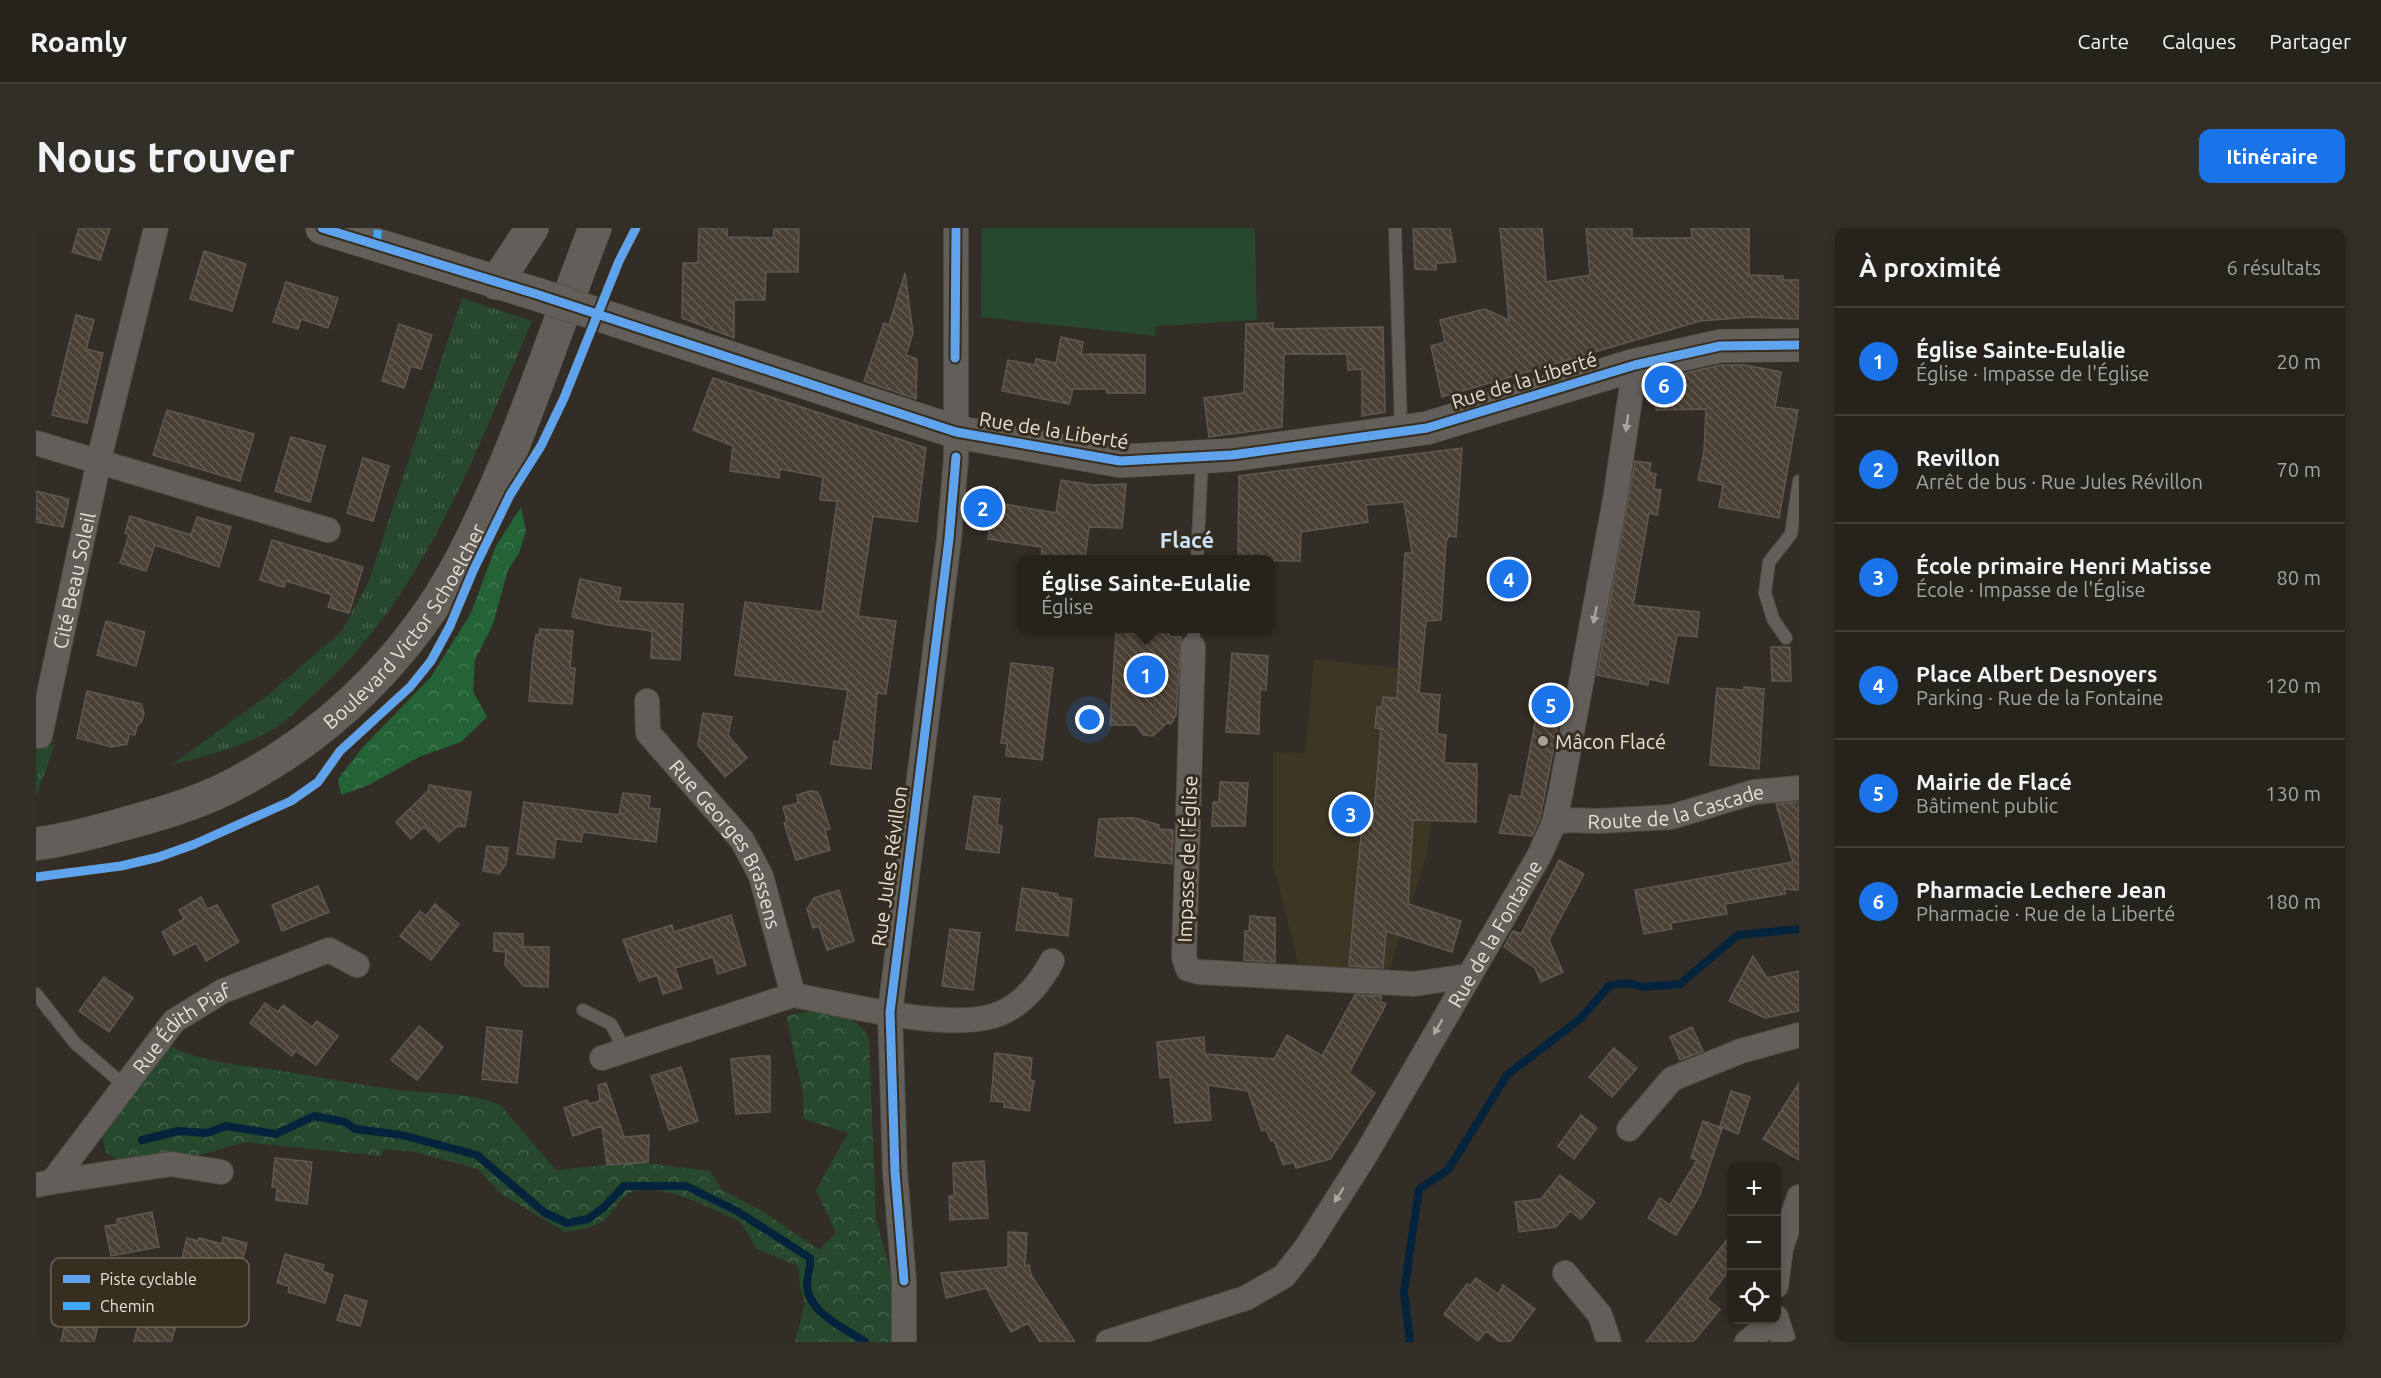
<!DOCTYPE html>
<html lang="fr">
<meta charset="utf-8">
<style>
:root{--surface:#26221c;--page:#322f29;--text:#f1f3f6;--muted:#a4a4a3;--line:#423f3b;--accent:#1a73e8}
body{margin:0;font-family:Ubuntu,sans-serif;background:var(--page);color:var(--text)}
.controls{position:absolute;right:18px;bottom:18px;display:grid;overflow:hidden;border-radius:12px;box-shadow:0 3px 9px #0003}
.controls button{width:54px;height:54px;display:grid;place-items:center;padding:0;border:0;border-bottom:2px solid var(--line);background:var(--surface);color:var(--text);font:30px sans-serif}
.you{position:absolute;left:1054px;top:492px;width:21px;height:21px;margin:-15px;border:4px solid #fff;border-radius:50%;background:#1a73e8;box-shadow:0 0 0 9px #1a73e833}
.badge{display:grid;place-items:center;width:39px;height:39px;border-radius:50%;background:var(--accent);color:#fff;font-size:20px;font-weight:700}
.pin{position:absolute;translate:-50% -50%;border:3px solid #fff;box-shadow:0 2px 6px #0006}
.popup{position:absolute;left:981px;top:327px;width:258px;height:78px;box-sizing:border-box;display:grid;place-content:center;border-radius:12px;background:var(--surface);filter:drop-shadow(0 2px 4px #0005);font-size:20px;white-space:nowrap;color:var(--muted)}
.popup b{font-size:22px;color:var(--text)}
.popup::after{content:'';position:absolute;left:50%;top:100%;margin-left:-12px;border:12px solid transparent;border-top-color:var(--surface)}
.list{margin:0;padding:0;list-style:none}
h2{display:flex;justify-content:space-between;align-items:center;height:78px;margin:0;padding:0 24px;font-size:26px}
h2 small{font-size:20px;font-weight:400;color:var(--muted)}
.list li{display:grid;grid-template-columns:39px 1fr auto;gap:18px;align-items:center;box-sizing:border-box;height:108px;padding:0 24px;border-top:2px solid var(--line)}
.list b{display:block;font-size:22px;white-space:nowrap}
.list p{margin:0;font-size:20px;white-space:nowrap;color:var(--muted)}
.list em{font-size:20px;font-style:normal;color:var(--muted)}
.icon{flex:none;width:33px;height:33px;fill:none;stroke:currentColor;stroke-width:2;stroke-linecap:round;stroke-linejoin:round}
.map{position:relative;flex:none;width:1763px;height:1114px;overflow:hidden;border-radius:12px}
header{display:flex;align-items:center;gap:36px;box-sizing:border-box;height:84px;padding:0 30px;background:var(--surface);border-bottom:2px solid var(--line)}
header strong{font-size:28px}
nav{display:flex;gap:33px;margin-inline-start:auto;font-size:21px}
.intro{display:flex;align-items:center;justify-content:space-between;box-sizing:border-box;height:144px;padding:0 36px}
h1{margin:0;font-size:42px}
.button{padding:15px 27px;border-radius:12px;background:var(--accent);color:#fff;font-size:21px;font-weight:700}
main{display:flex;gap:36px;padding:0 36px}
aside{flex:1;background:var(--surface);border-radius:12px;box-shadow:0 3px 9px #0003}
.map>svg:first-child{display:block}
.education{fill:#3c3625}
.grass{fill:url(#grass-tufts)}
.forest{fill:url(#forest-crowns)}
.park{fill:url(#park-crowns)}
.pitch{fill:#28482e}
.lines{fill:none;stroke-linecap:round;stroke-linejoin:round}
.stream{stroke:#04233c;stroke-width:8}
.building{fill:url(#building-back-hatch);stroke:#5e5853;stroke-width:1.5}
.lane-casing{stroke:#4f4a44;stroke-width:14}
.street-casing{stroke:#4f4a44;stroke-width:26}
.secondary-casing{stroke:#4f4a44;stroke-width:34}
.lane{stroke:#625e59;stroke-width:12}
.street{stroke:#625e59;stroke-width:24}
.secondary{stroke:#625e59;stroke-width:33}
.secondary-bridge-casing{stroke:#4f4a44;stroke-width:34;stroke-linecap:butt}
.secondary-bridge{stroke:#625e59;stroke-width:33}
.quiet{stroke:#3fa9f5;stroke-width:8;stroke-dasharray:15 8;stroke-linecap:butt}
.cycleway-casing{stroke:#382e20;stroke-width:13}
.cycleway{stroke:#60a3ed;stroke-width:9}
.oneway{fill:#aba69f}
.poi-dot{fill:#a8a19a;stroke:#382e20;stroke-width:2}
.labels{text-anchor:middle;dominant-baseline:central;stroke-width:6;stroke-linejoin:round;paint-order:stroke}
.street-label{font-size:20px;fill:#e7e0d8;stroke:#382e20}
.poi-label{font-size:20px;fill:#e7e0d8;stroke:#382e20;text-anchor:start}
.quarter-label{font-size:22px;font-weight:bold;fill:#c9e3f8;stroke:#382e20}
.key{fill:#382e20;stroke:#6d6357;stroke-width:1.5}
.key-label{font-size:16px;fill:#e7e0d8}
</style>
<header>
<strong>Roamly</strong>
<nav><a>Carte</a><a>Calques</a><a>Partager</a></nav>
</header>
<div class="intro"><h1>Nous trouver</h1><a class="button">Itinéraire</a></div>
<main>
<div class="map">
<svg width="1763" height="1114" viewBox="0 0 1763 1114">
<defs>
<pattern id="grass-tufts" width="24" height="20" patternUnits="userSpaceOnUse" patternTransform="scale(1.5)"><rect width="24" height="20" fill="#28482e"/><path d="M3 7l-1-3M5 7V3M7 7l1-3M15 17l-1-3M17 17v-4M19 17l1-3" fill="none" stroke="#47624c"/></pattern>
<pattern id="forest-crowns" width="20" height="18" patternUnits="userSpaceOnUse" patternTransform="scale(1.5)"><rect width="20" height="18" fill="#236336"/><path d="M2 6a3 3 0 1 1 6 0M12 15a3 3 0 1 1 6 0" fill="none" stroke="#437952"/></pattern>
<pattern id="park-crowns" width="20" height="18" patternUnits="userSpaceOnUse" patternTransform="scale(1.5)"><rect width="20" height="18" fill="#28482e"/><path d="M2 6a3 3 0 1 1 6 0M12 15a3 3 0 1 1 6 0" fill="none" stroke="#47624c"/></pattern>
<pattern id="building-back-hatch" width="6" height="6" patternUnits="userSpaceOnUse" patternTransform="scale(1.5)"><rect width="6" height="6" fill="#4b4034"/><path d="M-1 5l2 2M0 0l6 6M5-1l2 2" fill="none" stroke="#655b51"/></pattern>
</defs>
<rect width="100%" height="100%" fill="#322d26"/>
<!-- education -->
<path class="education" d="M1278,431l85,9 -2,24 43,3 -3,39 9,1 -1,18 -5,9 37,2 -1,32 -45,24 -3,31 -41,127 -87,-7 -27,-107v-112l32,1z"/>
<!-- grass -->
<path class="grass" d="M426,70l70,23c-57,133 -109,279 -221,376 -11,10 -22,22 -34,30 -33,20 -69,28 -106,38l97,-70 74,-64 27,-50z
M0,516l19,1 -19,51z"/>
<!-- forest -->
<path class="forest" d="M485,279l5,24 -7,22 -11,17 -15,54 -18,36 -2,31 14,26 -26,25 -42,15 -50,28 -28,10 -3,-16 25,-32 68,-70 40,-64 25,-67z"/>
<!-- park -->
<path class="park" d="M778,782c23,3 44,6 55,29l7,179 18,69 -1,55h-98l10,-39 -5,-15 -2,-22 -41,-17 -16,-26 -6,-4c-25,-11 -82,-42 -109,-24 -6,5 -10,12 -15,18 -12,14 -28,17 -46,19l-65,-39 -22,-24 -68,-18 -27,-2 -2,7 -136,-14 -49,14 -74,7 -16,-11 -5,-19 66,-89c33,19 79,22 116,27 39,7 78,14 118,19 38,5 60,0 99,15l56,65 81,-8 73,9 12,19 42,22 55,38 17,-17 -20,-43 32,-57 -44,-14 -1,-25 -17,-78z"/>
<!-- pitch -->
<path class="pitch" d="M946,0h273l2,92 -102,6 1,10 -175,-19z"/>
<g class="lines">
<!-- stream -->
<path class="stream" d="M106,912l36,-9 29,2 19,-7 50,8 38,-18 31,6 10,7 47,6 75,20 68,58 22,10 21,-4 16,-12 20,-21h62l51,25 73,47c1,9 -3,18 -3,27 1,28 38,43 58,57
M1374,1114l-6,-50 15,-103 29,-19 59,-95 73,-56 30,-34 18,-2 15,4 37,-3 58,-49 61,-6"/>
</g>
<!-- building -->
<path class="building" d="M43,0h31l-10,32 -28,-8z
M663,0h28v9l46,1 1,-9h25l-1,43h-32l-1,28h-31v38l-52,-20 1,-55h15z
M1377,0h37l6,34 -20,1v7l-21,-1z
M1464,0h42l4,54 44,-7 -4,-47h46v10h60l-1,-10h58v47l34,1v4h16v39l-50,-2 -49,4 -258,76 -11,-51 14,-4 -5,-22 45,-11 24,11z
M168,23l42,13 -14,47 -42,-12z
M869,45l8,60 -7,22 11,4 -1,40 -52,-18 20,-58 5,2z
M250,54l52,16 -10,30 -27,-9 -3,10 -25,-7z
M40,87l18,5 -8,29 17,4 -16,70 -35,-8z
M1237,95v6l110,-2 2,85 -23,4v-47l-14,1 -1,-16h-63l-2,73 -73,10 -5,-39 40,-5 2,-69z
M363,96l33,11 -11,34 -10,-3 -7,22 -22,-7z
M1025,109l22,5 -2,12 64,1v38h-38l-1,-4h-33l-4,15 -67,-13 6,-31 27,5 1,-6 20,4z
M1684,137h25l36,7 -6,35 23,3 -19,108 -60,-11 4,-22 -25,-5 6,-28 2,-43 -50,1 -1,-30 21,-3v-2z
M677,150l213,70 -9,74 -44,-6 -15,100 38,5 -10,73 -9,-1 -6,76 -40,-5 3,-23 5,1 9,-52 -113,-15 10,-73 77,10 15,-111 -17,-1 3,-23 -43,-8 -1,9 -49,-7 3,-25 -40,-16z
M131,182l87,24 -14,47 -87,-26z
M255,209l34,9 -15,56 -35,-11z
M1426,220l-6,89 -7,-1 -3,6 -5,78 -15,1 -7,72 21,2 -3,39 9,1 -2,28 33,1 -1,58 -63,-2 -5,84 53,17 -9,31 -66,-21 -3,37 -34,-2 13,-142 11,1 8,-96 -6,-1 2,-21h5l1,-10 14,1 8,-145h7l-8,-51 -38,3 2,17 -67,10 -1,29 -62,-1 1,-84z
M327,230l26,8 -16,55 -26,-8z
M1599,233l16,2 -2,9 7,2 -2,15 7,1 -4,25 -8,-2 -16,92 66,7 -2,25 -20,-2 -9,48 -19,-4 -1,6 -51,-10z
M1025,252l31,5 34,-1 -4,44 -33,-1 -4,33h-44l1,-13 -54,-8 5,-37 63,11z
M0,263l33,8 -6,28 -27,-5z
M94,288l61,19 6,-18 34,10 -12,40 -64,-22 -9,26 -26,-8 9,-28 -4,-2z
M236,312l91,27 -14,46 -21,-6 4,-12 -46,-14 -2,6 -24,-7z
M544,351l41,9 -3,13 65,3 -3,56 -29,-2 1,-27 -44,-6 -36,-8z
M70,393l39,11 -9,34 -39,-11z
M1107,400h21l7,9h10l-5,78 -5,9 -4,-1 -14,13 -10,-1 -7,-10h-26l6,-93 24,2z
M504,401l33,2 -3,37h5l-3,36 -43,-3 4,-48 3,-18h3z
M1735,419h19l1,34h-19z
M1196,425l36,3 -2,34 -6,-1 -1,45 -33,-2z
M975,435l42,5 -11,92 -36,-4 1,-13h-6z
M1708,459l20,2 -5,80 -49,-4 7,-77 27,2z
M51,463l54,13 3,9 -2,8 -5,5 -2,9 -6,-1 -2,10 -15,3 -35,-9z
M1505,463l23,4 -24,123 -8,18 -33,-3 11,-38 11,2z
M667,485l29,4 -4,18 19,23 -22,19 -27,-32z
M1184,554l28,1 -3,43h-33l1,-24h6z
M393,557l42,7 -6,35 -7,-1 -19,16 -15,-15 -13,12 -15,-17 32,-31z
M774,563l7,1 3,5 10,32 -5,1 5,20 -34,10 -12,-37 3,-1 -4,-15 15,-4 -1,-8z
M587,565l27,3 -1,12 11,1 -4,33 -73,-10 -2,10 -25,-3 -2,19 -37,-4 7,-52 95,13z
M938,568l26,3 -3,26 5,1 -3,27 -33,-4z
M1763,574v88l-15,-1 1,5 -60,10 2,10 -56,9 1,6 -28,5 -9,-44 158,-28 -17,-58z
M1087,590h12l24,7v4l14,1 -1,34 -77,-8 4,-37z
M451,618l21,2 -2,16 -7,10 -16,-3z
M1523,632l25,14 -35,66 14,32 -22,10 -6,-14 -31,-21 9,-16 8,3z
M282,658l11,26 -47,19 -10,-26z
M986,660l36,6 -1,3 15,2 -4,37 -52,-6z
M803,662l15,51 -27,9 -8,-24 -6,2 -6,-19 7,-11z
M165,669l6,12 10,-4 22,37 -33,19 -10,-18 -22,12 -12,-23 22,-13 -5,-9z
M399,676l24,20 -28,36 -31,-24 20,-25 6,5z
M695,687l15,50 -28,9 -5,-17 -38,11 7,20 -19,6 -6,-19 -18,6 -16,-41 49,-15 2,7z
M1214,688l25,2v44l-31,-2 1,-29h4z
M914,701l30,4 -7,57 -31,-4z
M458,705l29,1v13h26l-1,40 -24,-1 -19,-21 1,-13 -12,-1z
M1717,728l14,22 32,-7v40l-34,7 -36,-17z
M68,749l29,21 -24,34 -30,-21z
M1319,767l26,1v6l5,2 -37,69 26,20 -45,66 -34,9 -2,-6 -11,3 -9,-25 -3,1 -5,-12 -4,2 -14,-40 -40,-6 3,35 -36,3 -5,-46 -10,1 -3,-36 47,-5 1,17 69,5 13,-24 35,21z
M229,775l13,9 5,-7 29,22 5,-6 21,15 -22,29 -20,-14 -4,5 -42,-33z
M383,798l24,21 -26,33 -26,-20z
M451,799l35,4 -5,52 -35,-4z
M1656,799l11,24 -23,9 -10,-23z
M1578,820l23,20 -25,29 -23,-20z
M959,825l37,5 -2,22 4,1 -5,30 -25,-4v-5l-13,-1z
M723,828h11v56l-34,2 -5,-55z
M645,839l17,54 -29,9 -18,-54z
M570,855l18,54 25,-2 -1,27 -41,3 -5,-39 -29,10 -9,-28 23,-8 2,4 11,-3 -2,-16z
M1763,855v77l-36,-21z
M1695,863l19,6 -12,37 -18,-8z
M1545,887l16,13 -23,31 -16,-13z
M1667,893l19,7 -22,67 -24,40 -28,-17 12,-20 10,7 27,-45 -6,-2z
M239,930l37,4 -5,42 -31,-4 1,-13h-5z
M948,933l4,57 -38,2 -1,-24h5l-1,-33z
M1524,947l35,27 -14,17 -11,-8 -14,16 -37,5 -4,-30 26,-3z
M116,984l7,35 -48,9 -6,-30 13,-2 -1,-5z
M972,1004l19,1 -2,33 4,-1 2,10 44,67h-35l-12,-19 -17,9 -25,-44 -40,10 -5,-25 67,-6z
M1695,1007v33l-24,31 13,10 -27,33h-47z
M187,1009l24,6 -10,37 -57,-14 7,-28 11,3 1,-3 23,6z
M249,1026l39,11 -2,6 11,4 -8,28 -37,-11 1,-6 -12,-3z
M1440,1050l22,16 5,-9 32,24 -25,33h-10l-14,-11 -8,10 -34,-27 23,-30 3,2z
M309,1067l22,6 -7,25 -23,-6z
M32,1082l32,7 -6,25h-33z
M104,1089l36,9 -5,16h-37z"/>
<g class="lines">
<!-- lane casing -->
<g class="lane-casing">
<path id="lane" d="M1359,0l6,202
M1161,332l5,-101
M1750,410l-13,-19 -8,-26 4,-31 22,-28 8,-53
M1157,419l1,-19
M0,766l39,49 50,43
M547,782l28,14 14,27"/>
</g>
<!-- street casing -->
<g class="street-casing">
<g id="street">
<path d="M0,215l292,87"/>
<path d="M1157,419l-9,311 4,11 11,3 215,12 54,-8"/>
<path id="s1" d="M611,473l1,32 94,107 19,36 32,119c52,9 161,39 208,18 23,-10 39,-30 51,-52"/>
<path id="s2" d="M4,508l62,-289 54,-219"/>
<path id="s3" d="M1518,595l14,-3 30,1 73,-4 83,-25 45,-4"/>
<path d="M566,830l191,-63"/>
<path d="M1593,901l43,-50 69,-28 58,-16"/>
<path d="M16,954l119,-18 50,8"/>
<path id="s4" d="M0,957l16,-3 122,-161 49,-30 106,-41 28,15"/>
<path d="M1529,1045l35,42 9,27"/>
<path d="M1740,1058l5,-38 18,-51"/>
<path d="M1740,1089l8,25"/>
<path d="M868,1114v-61l-9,-109 -5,-160 59,-473 7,-80v-231"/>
<path id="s5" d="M1072,1114l138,-44 38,-22 22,-28 60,-94 173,-298 15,-33 7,-32 54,-291 20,-135"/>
<path d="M1711,1114l27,-22"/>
</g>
</g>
<!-- secondary casing -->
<g class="secondary-casing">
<g id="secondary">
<path d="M286,0l214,66"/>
<path d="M460,55l36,-55"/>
<path d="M582,93l338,111 164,29 112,-6 195,-27 208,-63 85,-19 79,-1"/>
<path id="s6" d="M0,616c29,-4 56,-11 84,-19 36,-10 73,-20 107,-37 100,-50 184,-132 236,-232 54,-104 89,-218 132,-328"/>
</g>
</g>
<!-- lane -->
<use href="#lane" class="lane"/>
<!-- street -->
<use href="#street" class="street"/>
<!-- secondary -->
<use href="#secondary" class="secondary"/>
<!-- secondary-bridge casing -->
<g class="secondary-bridge-casing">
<path id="secondary-bridge" d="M500,66l82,27"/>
</g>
<!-- secondary-bridge -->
<use href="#secondary-bridge" class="secondary-bridge"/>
<!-- quiet -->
<path class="quiet" d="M341,17l1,-17"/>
<!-- cycleway casing -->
<g class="cycleway-casing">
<path id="cycleway" d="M286,0l214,66 420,138 164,29 112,-6 195,-27 208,-63 85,-19 79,-1
M919,130l1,-130
M0,649l85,-11 38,-9 36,-13 96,-43 27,-19 22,-31 70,-64 21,-26 19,-35 23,-55 37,-76 31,-49 23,-48 55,-137 17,-33
M868,1053l-9,-109 -5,-160 59,-473 7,-82"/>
</g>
<!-- cycleway -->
<use href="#cycleway" class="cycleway"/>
</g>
<!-- one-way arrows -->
<defs><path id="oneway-solid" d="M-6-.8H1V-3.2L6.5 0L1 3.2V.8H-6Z" transform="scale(1.5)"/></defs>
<g class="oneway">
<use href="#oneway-solid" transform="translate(1591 195) rotate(98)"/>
<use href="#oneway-solid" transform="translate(1559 387) rotate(101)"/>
<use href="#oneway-solid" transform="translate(1402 799) rotate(120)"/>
<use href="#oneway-solid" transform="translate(1303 967) rotate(122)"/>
</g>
<!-- markers -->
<circle class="poi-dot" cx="1507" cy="513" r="6"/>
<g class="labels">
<!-- street labels -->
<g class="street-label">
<text transform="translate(1488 152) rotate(-17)">Rue de la Liberté</text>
<text transform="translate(1018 202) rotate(9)">Rue de la Liberté</text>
<text stroke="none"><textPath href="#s2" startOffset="159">Cité Beau Soleil</textPath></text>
<text stroke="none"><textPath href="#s6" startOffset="444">Boulevard Victor Schoelcher</textPath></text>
<text stroke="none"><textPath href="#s3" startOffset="124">Route de la Cascade</textPath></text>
<text stroke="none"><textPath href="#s1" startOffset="170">Rue Georges Brassens</textPath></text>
<text transform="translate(1151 631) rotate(-88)">Impasse de l'Église</text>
<text transform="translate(853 638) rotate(-82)">Rue Jules Révillon</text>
<text stroke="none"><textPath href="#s5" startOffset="591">Rue de la Fontaine</textPath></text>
<text stroke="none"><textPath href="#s4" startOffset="219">Rue Édith Piaf</textPath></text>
</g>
<!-- poi labels -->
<g class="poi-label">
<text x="1519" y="513">Mâcon Flacé</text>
</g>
<!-- quarter labels -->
<g class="quarter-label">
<text x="1151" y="311">Flacé</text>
</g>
</g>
<!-- legend -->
<rect x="15" y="1030" width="198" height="69" rx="9" class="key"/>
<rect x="27" y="1047" width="27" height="8" fill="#60a3ed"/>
<rect x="27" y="1074" width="27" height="8" fill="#3fa9f5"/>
<g class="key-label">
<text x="64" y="1057">Piste cyclable</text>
<text x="64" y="1084">Chemin</text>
</g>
</svg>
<div class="controls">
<button>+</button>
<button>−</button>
<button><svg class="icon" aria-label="locate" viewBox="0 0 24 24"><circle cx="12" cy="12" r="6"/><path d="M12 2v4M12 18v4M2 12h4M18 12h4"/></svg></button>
</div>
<div class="you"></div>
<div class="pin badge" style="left:1110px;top:447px">1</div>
<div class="popup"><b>Église Sainte-Eulalie</b>Église</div>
<div class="pin badge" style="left:947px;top:280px">2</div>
<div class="pin badge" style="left:1315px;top:586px">3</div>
<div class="pin badge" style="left:1473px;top:351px">4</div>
<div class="pin badge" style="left:1515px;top:477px">5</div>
<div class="pin badge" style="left:1628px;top:157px">6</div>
</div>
<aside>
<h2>À proximité<small>6 résultats</small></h2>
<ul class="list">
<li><span class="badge">1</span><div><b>Église Sainte-Eulalie</b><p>Église · Impasse de l'Église</p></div><em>20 m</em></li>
<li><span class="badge">2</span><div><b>Revillon</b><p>Arrêt de bus · Rue Jules Révillon</p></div><em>70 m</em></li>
<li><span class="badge">3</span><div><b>École primaire Henri Matisse</b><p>École · Impasse de l'Église</p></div><em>80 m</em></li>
<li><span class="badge">4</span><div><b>Place Albert Desnoyers</b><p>Parking · Rue de la Fontaine</p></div><em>120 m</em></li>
<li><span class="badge">5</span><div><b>Mairie de Flacé</b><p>Bâtiment public</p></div><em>130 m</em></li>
<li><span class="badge">6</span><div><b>Pharmacie Lechere Jean</b><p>Pharmacie · Rue de la Liberté</p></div><em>180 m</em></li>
</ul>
</aside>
</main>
